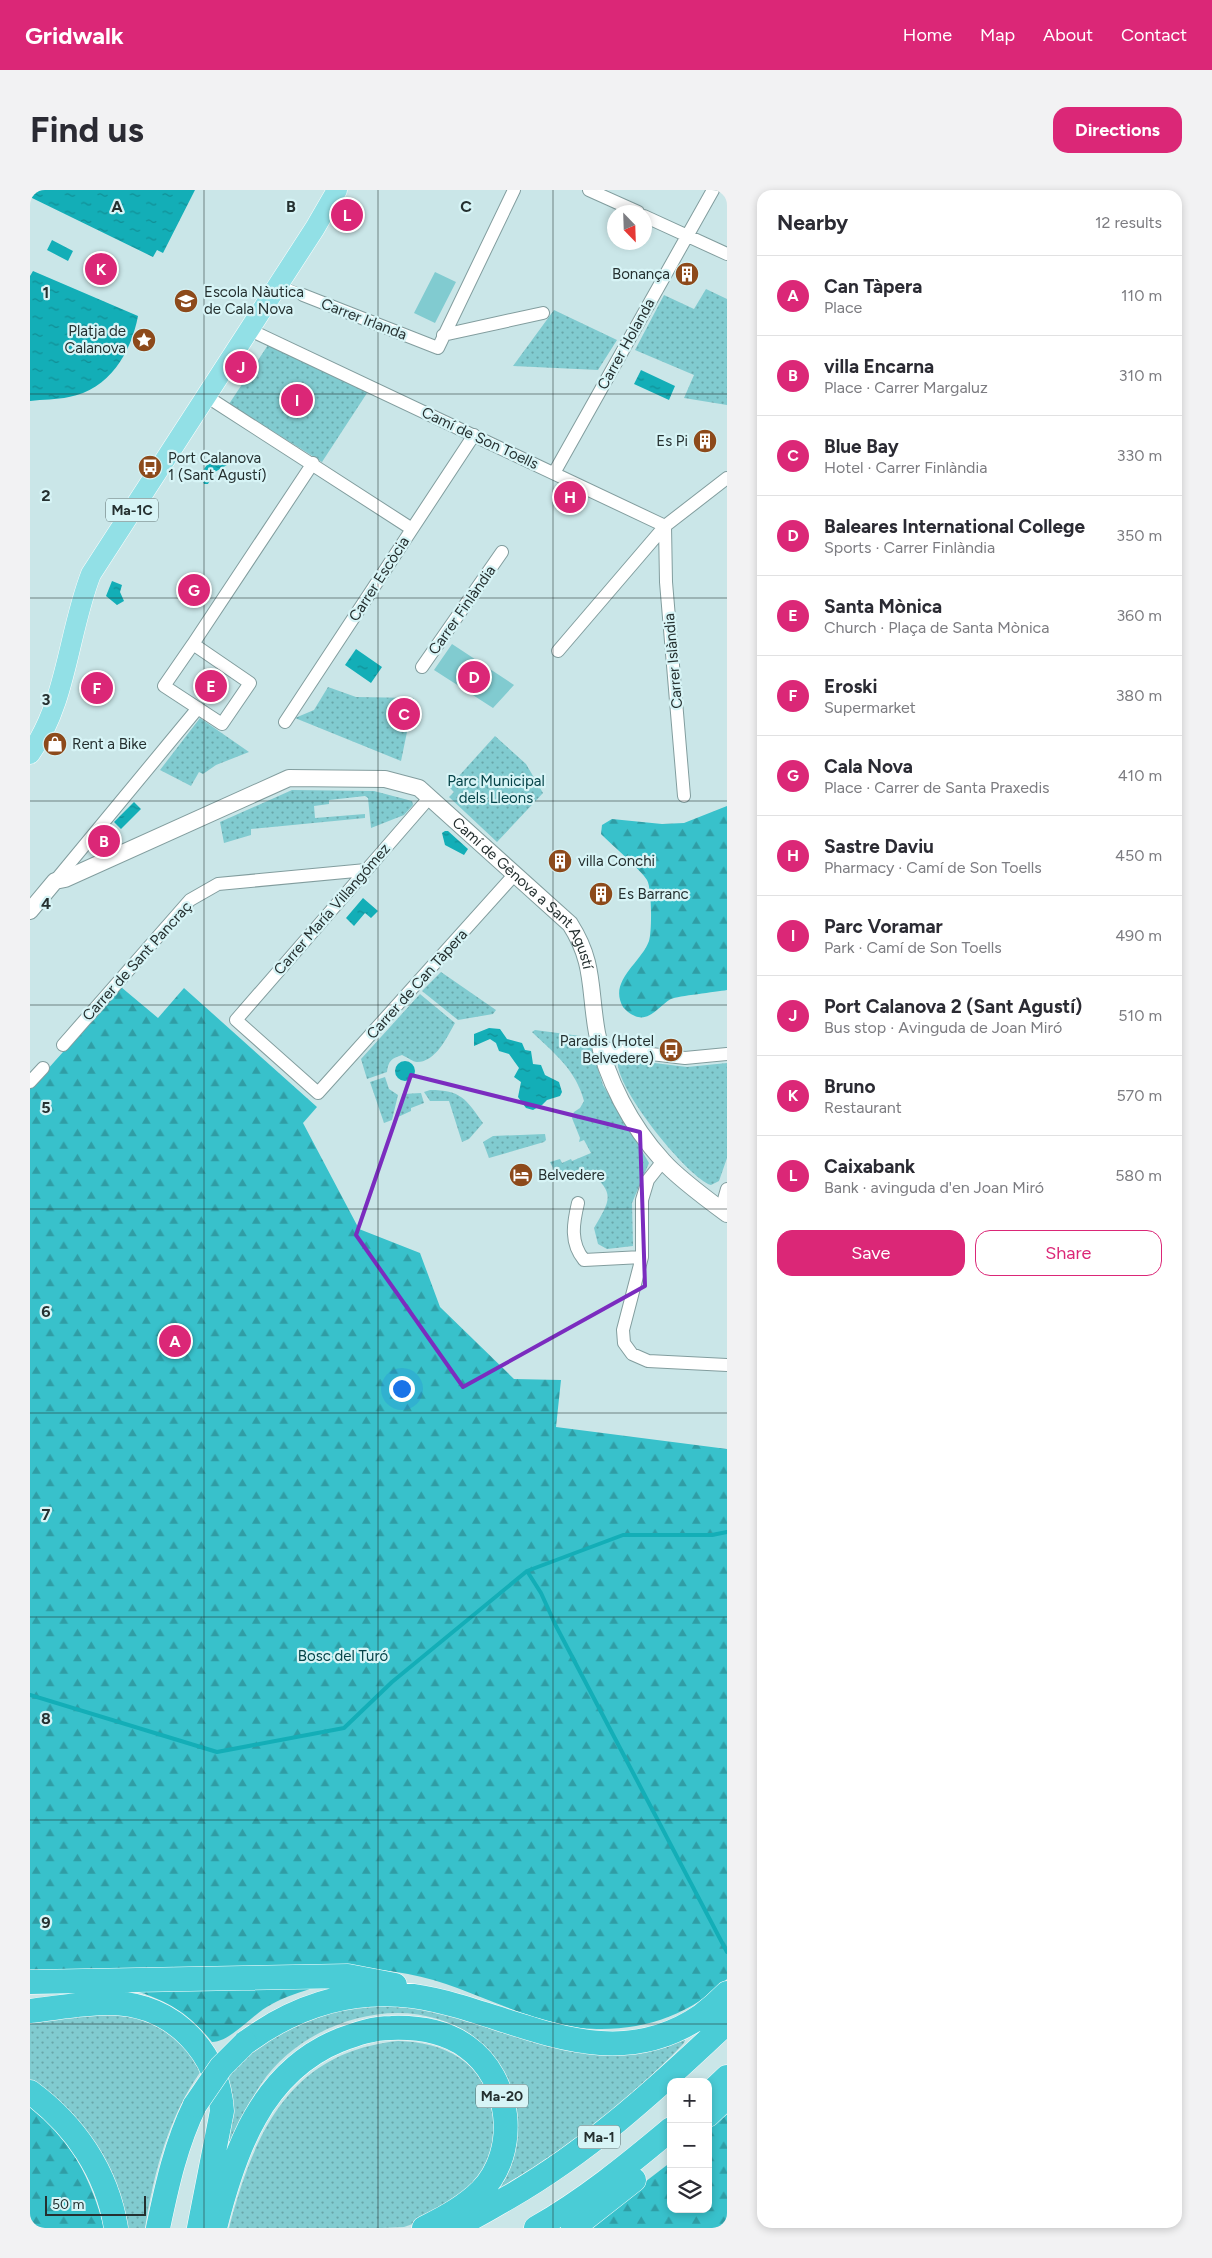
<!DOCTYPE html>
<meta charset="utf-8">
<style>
:root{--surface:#fff;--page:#f2f2f3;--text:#2b2b33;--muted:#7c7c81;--line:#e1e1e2;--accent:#db2777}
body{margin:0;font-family:Figtree,sans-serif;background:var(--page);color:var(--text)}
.controls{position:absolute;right:15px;bottom:15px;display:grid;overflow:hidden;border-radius:10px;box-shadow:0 2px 8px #0003}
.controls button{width:45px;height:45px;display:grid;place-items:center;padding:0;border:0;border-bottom:1px solid var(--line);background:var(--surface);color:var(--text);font:25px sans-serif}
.compass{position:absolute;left:577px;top:15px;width:45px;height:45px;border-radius:50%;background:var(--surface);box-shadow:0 2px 8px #0003;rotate:157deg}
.scale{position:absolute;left:15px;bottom:12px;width:101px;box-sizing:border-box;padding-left:5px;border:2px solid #253030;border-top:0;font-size:14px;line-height:18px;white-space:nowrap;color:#253030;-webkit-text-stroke:4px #d7f4f6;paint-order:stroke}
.you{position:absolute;left:371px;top:1198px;width:18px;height:18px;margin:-12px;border:4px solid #fff;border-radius:50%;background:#1a73e8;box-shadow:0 0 0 8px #1a73e833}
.badge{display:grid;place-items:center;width:32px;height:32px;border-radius:50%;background:var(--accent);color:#fff;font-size:16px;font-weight:700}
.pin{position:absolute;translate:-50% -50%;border:2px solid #fff;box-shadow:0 1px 5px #0006}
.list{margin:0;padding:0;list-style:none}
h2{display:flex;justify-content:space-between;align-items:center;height:65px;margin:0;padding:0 20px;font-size:21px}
h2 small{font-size:16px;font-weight:400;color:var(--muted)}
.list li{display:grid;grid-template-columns:32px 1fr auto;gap:15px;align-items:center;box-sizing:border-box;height:80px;padding:0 20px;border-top:1px solid var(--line)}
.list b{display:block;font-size:19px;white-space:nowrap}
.list p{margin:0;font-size:16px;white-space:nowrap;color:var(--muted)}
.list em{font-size:16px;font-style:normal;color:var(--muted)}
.actions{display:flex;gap:10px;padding:15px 20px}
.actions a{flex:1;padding:11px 0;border:1px solid var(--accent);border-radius:15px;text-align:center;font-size:18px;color:var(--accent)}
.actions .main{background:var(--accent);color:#fff}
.icon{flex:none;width:28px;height:28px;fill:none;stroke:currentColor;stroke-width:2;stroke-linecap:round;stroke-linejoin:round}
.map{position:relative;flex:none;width:697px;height:2038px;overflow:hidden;border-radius:15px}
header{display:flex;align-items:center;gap:30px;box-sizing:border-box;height:70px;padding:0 25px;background:var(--accent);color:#fff}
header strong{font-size:24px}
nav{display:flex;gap:28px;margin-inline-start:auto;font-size:18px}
.intro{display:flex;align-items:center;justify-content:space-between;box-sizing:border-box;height:120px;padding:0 30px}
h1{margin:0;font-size:35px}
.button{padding:12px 22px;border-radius:15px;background:var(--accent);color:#fff;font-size:18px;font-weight:700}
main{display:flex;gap:30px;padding:0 30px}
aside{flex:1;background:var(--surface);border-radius:15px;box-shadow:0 2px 8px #0003}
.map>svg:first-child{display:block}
.green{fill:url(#green-dots)}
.forest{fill:url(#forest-firs)}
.pitch{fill:#81cbd0}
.water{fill:url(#water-ripples)}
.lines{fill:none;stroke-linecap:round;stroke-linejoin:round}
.stream{stroke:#13aeb7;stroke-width:4}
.pedestrian-casing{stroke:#829d9e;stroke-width:11}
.minor-casing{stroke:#829d9e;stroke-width:14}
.tertiary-casing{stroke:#829d9e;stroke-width:18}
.primary-casing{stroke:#fff;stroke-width:21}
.motorway-casing{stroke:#fff;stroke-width:25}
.pedestrian{stroke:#fff;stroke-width:10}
.minor{stroke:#fff;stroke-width:12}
.tertiary{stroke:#fff;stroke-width:16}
.primary{stroke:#92e0e6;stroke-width:20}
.motorway{stroke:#4accd6;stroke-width:24}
.motorway-bridge-casing{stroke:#fff;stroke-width:25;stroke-linecap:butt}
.motorway-bridge{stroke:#4accd6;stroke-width:24}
.marked{fill:none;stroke:#7b2cbf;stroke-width:4;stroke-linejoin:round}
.grid{fill:none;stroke:#253030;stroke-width:1;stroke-opacity:0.55}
.labels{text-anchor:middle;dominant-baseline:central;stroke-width:4.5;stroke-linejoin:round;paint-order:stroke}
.shield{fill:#d7f4f6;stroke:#5a6b6b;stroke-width:1}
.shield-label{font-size:14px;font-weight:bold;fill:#253030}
.poi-label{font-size:15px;fill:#253030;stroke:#d7f4f6;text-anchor:start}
.street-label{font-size:15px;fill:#253030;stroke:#d7f4f6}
.park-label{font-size:15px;fill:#054348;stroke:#d7f4f6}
.grid-label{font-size:16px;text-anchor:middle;font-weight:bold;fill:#253030;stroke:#d7f4f6;stroke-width:4.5;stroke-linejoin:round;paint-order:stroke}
</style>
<header>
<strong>Gridwalk</strong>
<nav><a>Home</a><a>Map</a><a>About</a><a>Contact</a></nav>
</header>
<div class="intro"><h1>Find us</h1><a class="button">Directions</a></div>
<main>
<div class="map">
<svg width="697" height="2038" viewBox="0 0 697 2038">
<defs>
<pattern id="green-dots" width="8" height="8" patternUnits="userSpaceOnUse" patternTransform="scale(1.25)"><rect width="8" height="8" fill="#81cbd0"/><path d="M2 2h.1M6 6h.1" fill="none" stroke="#69a5a9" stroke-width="1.8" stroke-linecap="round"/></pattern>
<pattern id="forest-firs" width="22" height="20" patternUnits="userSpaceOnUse" patternTransform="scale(1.25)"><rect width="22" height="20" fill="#38c1cb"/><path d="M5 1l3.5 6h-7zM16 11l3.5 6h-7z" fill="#2f9da5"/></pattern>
<pattern id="water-ripples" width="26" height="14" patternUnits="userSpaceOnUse" patternTransform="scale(1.25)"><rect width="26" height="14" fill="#13aeb7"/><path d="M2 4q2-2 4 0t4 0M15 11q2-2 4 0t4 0" fill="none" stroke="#118e95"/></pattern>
</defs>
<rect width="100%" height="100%" fill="#cae6e8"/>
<!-- green -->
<path class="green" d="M676,99l21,10v106l-43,-7 10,-23 -59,-25 29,-55 30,14z
M524,120l63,30 -19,30 -85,-4z
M238,155l101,45 -47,72 -93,-58z
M298,497l28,10 58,1 -13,63 -106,-43 19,-8z
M170,528l49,34 -33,13 -13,9 -4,-2 -8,14 -31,-16z
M465,546l31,28 17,29 -46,49 -48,-45 5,-5 -5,-5z
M262,600l82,1 38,10 1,4 -9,10 -33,13 -3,-30 -3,-2 -36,4v4l-15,2 1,12 50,-4v4l-114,11v6l-27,8 -4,-21z
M411,782l55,38 -3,4 -35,6 -36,-29z
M390,804l35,29c-8,14 -19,39 -38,39 -4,0 -10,-5 -15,-7 -10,3 -14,6 -15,17l-20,7 -6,-20z
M505,840l53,7 15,48 46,78 -17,40 1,43 -26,3 -9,-5 -4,-16c15,-26 23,-35 -5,-56l-14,2 -16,6 -9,-18 10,-3 2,4 9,-4 1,2 19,-8 -7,-13 -5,2 1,-4 -8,-20 2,-6 6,-4 4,-7c-8,-31 -30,-48 -52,-69z
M592,869l65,8 40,-4v95l-8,23 -8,4c-24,-8 -97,-99 -93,-124z
M355,887l4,12 9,6 -6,25 -8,3 -14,-41z
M400,900c31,0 36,9 53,33l-14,16 -7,3 -13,-41h-19l-6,-9z
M391,903l3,10 -13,5v3l-13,6 5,-23z
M515,944l1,6 -2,2 -55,16 -6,-16 10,-6z
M354,1814l37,4 54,14 210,18 -1,3c-56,59 -121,109 -192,149l5,-13c-1,-30 -2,-60 -3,-91 0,-8 2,-22 -2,-30 -11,-21 -32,-32 -54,-39 -62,-20 -141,11 -177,65 -12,18 -21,38 -29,58l-3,-1 3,-24 -4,-42c34,-33 64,-54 110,-66 15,-4 31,-4 46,-5z
M100,1824l44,18 29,36c-34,47 -49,103 -58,160h-21l-94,-146v-63l41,-4z
M368,1851c47,1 86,21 94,70 4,18 3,36 -5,52 -15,29 -52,54 -83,64 -12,1 -32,1 -45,1 -43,0 -87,0 -130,0 25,-94 60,-176 169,-187z"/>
<!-- forest -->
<path class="forest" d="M697,616v184c-11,2 -49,6 -56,9 -11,6 -20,21 -33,18 -5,-1 -12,-6 -15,-10 -15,-26 18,-44 26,-66 3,-9 3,-53 -2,-61 -6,-10 -35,-35 -46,-46l1,-9 10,-6 50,5 22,-1z
M91,797l37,31 26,-30 133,119 -14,16 56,106 61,24 20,54 74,72 47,1 -5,47 171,22v530c-36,35 -81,51 -130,50 -64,-1 -127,-44 -189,-55 -46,-9 -93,-6 -140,-6 -79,0 -158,2 -238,4v-883z
M286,1797c-15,5 -30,9 -44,17 -19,9 -41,38 -60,38 -22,-27 -40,-39 -73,-50z
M0,1917c40,31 62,73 74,121h-74z
M697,1919v119h-142l86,-66v47h37v-82z"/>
<!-- pitch -->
<path class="pitch" d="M405,82l21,10 -21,41 -21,-10z
M422,454l62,41 -21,23 -59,-38z"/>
<!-- water -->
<path class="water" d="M0,0h165l-32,63 -6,-3 -4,7 -123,-60z
M22,50l21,11 -5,10 -21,-11z
M3,81l105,45c-7,37 -29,74 -69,81 -13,3 -26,2 -39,4v-125z
M611,180l34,16 -6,14 -35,-16z
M197,267v8l-14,8 -5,11h-4l-3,-9c7,-14 11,-17 26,-18z
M82,391l10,4 -2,7 4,9 -7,4 -11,-9z
M326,459l26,18 -11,16 -26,-18z
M104,612l7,7 -20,20 -7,-7z
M415,641h3l20,18 -4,6 -19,-10 -3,-12z
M333,708l15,13 -7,7 -6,-5 -11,13 -8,-8z
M459,838l11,1 7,10 15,4 3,7 6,1 2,13 8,1 4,10 14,7 3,10 -2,4 -13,4 -5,5 -9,5 -7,-2 -8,-11 3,-15 -7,-5 5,-9 -10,-14 -10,-3 -3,-8 -6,-4 -16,7v-12z
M365 881a10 10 0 1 1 20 0a10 10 0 1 1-20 0Z"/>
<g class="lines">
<!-- stream -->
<path class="stream" d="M497,1381l14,22 15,33 171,326
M0,1505l187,57 127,-24 48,-46 135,-111 96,-36h89l15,-3"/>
<!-- pedestrian casing -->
<g class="pedestrian-casing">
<path id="pedestrian" d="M248,95l25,10"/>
</g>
<!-- minor casing -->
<g class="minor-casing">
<path id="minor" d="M559,0l49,22
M614,26l83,38
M273,105l135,53 76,-158
M220,140l415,196 62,-48
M413,145l100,-22
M176,206l206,133
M524,283l159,-283
M635,336l1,56 18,214
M163,454l57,39 -28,41 -58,-38z
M163,454l120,-181
M528,461l107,-125
M392,477l80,-115
M255,532l189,-287
M399,608l-193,222 82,73 197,-219
M25,691l143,-173
M33,855l127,-145 28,-16 148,-14
M571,858l84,10 42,-4
M0,892l13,-14
M633,971l-15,19 -6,20v57l-19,73 1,13 8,11 16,7 79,4
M548,1013c-5,21 -8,40 6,57l58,-3
M691,1020l6,-21"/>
</g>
<!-- tertiary casing -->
<g class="tertiary-casing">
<g id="tertiary">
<path id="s1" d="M0,721l25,-30 10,-2 224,-101 96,1 34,9 151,136c25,39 19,65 27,109 9,46 34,93 66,128 15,17 45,39 64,53"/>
</g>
</g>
<!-- primary casing -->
<g class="primary-casing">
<path id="primary" d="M0,564c37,-52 38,-121 61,-180l224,-346 22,-38"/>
</g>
<!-- motorway casing -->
<g class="motorway-casing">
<path id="motorway" d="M0,1792l318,-6 47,9
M0,1821c28,-3 56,-9 84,-8 61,3 104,49 108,108l-23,117
M215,1853c50,-37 106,-55 168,-47 97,14 192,86 288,20 9,-7 18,-15 26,-23
M0,1902c45,33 77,80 86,136
M678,1905l19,-18
M678,1925l19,-18
M128,2038c9,-43 18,-84 37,-123
M185,2038c19,-76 46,-156 125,-188 16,-6 33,-12 51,-12 27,-1 54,3 76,19 44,31 53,104 14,144 -15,15 -38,28 -57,37
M421,2038c20,-8 39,-20 58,-31 78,-45 143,-104 209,-166l9,-11
M506,2038c49,-28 92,-63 135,-99
M543,2038l61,-48"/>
</g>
<!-- pedestrian -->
<use href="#pedestrian" class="pedestrian"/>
<!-- minor -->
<use href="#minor" class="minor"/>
<!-- tertiary -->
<use href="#tertiary" class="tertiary"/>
<!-- primary -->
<use href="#primary" class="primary"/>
<!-- motorway -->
<use href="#motorway" class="motorway"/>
<!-- motorway-bridge casing -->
<g class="motorway-bridge-casing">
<path id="motorway-bridge" d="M165,1915l26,-38 24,-24"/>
</g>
<!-- motorway-bridge -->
<use href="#motorway-bridge" class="motorway-bridge"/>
</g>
<!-- marked area -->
<path class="marked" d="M381,885l229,57 5,154 -182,101 -107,-152z"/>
<!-- grid -->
<path class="grid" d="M174,0v2038M348,0v2038M523,0v2038M0,204h697M0,408h697M0,611h697M0,815h697M0,1019h697M0,1223h697M0,1427h697M0,1630h697M0,1834h697"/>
<!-- icons -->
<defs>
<g id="building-disc" transform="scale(1.25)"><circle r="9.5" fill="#8d4a1b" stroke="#d7f4f6"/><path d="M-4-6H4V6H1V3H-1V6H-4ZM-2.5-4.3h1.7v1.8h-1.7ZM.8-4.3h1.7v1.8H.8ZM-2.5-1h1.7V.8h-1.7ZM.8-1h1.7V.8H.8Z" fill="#fff"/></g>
<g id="school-disc" transform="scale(1.25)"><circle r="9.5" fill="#8d4a1b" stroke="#d7f4f6"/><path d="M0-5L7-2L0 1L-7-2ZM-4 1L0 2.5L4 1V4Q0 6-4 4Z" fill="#fff"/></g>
<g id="sight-disc" transform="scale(1.25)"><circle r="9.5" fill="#8d4a1b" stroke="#d7f4f6"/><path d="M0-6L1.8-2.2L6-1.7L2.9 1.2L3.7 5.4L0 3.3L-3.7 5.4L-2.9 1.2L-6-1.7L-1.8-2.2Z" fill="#fff"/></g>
<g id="bus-disc" transform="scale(1.25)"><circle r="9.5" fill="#8d4a1b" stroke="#d7f4f6"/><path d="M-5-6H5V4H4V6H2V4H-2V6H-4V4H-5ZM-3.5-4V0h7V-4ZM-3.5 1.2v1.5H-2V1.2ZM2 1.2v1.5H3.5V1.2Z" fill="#fff"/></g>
<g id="shop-disc" transform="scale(1.25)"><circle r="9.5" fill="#8d4a1b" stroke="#d7f4f6"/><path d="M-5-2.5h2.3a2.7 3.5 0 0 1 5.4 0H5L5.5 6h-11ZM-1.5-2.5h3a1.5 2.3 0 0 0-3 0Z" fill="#fff"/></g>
<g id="hotel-disc" transform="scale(1.25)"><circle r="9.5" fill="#8d4a1b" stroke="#d7f4f6"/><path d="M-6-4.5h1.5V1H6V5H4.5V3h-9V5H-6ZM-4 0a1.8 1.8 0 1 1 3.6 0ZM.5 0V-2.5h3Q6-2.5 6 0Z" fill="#fff"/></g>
</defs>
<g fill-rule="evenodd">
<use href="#building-disc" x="657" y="84"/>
<use href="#school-disc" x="156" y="111"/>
<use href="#sight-disc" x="114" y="150"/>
<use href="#building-disc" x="675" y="251"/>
<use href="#bus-disc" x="120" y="277"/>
<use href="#shop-disc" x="25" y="554"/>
<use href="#building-disc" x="530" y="671"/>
<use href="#building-disc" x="571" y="704"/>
<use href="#bus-disc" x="641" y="860"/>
<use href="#hotel-disc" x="491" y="985"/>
</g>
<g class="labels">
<!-- shield labels -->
<g class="shield">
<rect x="76" y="308.5" width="52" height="23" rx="4"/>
<rect x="446" y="1894.5" width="52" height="23" rx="4"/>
<rect x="548" y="1935.5" width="42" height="23" rx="4"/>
</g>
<g class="shield-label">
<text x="102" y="320">Ma-1C</text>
<text x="472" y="1906">Ma-20</text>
<text x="569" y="1947">Ma-1</text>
</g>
<!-- poi labels -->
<g class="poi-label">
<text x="640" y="84" text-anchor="end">Bonança</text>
<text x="174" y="102">Escola Nàutica<tspan x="174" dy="17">de Cala Nova</tspan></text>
<text x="96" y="141" text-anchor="end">Platja de<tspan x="96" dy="17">Calanova</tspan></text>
<text x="658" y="251" text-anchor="end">Es Pi</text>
<text x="138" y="268">Port Calanova<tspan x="138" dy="17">1 (Sant Agustí)</tspan></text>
<text x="42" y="554">Rent a Bike</text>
<text x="548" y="671">villa Conchi</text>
<text x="588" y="704">Es Barranc</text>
<text x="624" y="851" text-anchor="end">Paradis (Hotel<tspan x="624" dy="17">Belvedere)</tspan></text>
<text x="508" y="985">Belvedere</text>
</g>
<!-- street labels -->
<g class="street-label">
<text transform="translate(334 129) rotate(21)">Carrer Irlanda</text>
<text transform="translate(596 154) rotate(-61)">Carrer Holanda</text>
<text transform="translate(450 248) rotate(25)">Camí de Son Toells</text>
<text transform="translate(349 389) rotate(-57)">Carrer Escòcia</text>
<text transform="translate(432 420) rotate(-55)">Carrer Finlàndia</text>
<text transform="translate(643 471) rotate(-95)">Carrer Islàndia</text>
<text stroke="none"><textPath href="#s1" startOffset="576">Camí de Gènova a Sant Agustí</textPath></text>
<text transform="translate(302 719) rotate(-49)">Carrer María Villangómez</text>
<text transform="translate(107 771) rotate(-48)">Carrer de Sant Pancraç</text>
<text transform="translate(387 794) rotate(-48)">Carrer de Can Tàpera</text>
</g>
<!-- park labels -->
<g class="park-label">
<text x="466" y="591">Parc Municipal<tspan x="466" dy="17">dels Lleons</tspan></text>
<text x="313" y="1466">Bosc del Turó</text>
</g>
</g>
<g class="grid-label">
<text x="87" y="22">A</text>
<text x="261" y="22">B</text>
<text x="436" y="22">C</text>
<text x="16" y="108">1</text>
<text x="16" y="311">2</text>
<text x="16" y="515">3</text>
<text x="16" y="719">4</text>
<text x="16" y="923">5</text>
<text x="16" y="1127">6</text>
<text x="16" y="1330">7</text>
<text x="16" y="1534">8</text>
<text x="16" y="1738">9</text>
</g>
</svg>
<div class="controls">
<button>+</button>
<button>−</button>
<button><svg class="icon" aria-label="layers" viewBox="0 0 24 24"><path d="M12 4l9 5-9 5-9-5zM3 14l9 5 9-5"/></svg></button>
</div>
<svg class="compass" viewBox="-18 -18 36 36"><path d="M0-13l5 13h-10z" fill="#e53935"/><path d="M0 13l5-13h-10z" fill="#7c7c81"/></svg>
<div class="scale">50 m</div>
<div class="you"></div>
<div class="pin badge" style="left:145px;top:1151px">A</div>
<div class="pin badge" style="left:74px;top:651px">B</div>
<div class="pin badge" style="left:374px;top:524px">C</div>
<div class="pin badge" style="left:444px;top:487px">D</div>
<div class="pin badge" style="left:181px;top:496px">E</div>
<div class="pin badge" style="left:67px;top:498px">F</div>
<div class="pin badge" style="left:164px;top:400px">G</div>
<div class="pin badge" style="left:540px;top:307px">H</div>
<div class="pin badge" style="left:267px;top:210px">I</div>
<div class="pin badge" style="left:211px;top:177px">J</div>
<div class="pin badge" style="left:71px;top:79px">K</div>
<div class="pin badge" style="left:317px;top:25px">L</div>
</div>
<aside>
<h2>Nearby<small>12 results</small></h2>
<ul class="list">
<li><span class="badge">A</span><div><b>Can Tàpera</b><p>Place</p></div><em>110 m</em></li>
<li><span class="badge">B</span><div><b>villa Encarna</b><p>Place · Carrer Margaluz</p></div><em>310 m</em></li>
<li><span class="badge">C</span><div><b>Blue Bay</b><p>Hotel · Carrer Finlàndia</p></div><em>330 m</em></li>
<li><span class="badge">D</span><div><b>Baleares International College</b><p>Sports · Carrer Finlàndia</p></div><em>350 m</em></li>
<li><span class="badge">E</span><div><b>Santa Mònica</b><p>Church · Plaça de Santa Mònica</p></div><em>360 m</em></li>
<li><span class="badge">F</span><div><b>Eroski</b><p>Supermarket</p></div><em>380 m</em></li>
<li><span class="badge">G</span><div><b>Cala Nova</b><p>Place · Carrer de Santa Praxedis</p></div><em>410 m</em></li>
<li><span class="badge">H</span><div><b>Sastre Daviu</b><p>Pharmacy · Camí de Son Toells</p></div><em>450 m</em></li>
<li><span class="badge">I</span><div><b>Parc Voramar</b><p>Park · Camí de Son Toells</p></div><em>490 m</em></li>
<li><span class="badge">J</span><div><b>Port Calanova 2 (Sant Agustí)</b><p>Bus stop · Avinguda de Joan Miró</p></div><em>510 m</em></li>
<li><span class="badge">K</span><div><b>Bruno</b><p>Restaurant</p></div><em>570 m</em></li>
<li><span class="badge">L</span><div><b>Caixabank</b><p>Bank · avinguda d'en Joan Miró</p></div><em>580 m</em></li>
</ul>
<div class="actions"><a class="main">Save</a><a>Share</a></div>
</aside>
</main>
